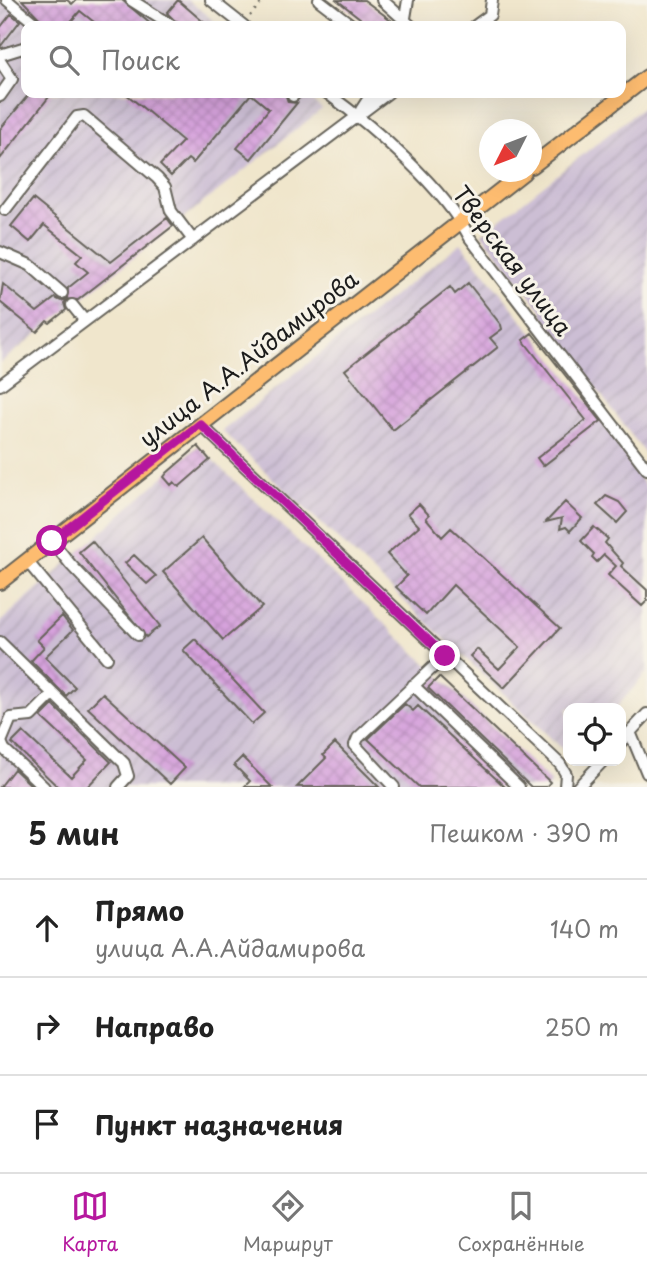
<!DOCTYPE html>
<html lang="ru">
<meta charset="utf-8">
<style>
:root{--surface:#fff;--page:#f2f2f2;--text:#222;--muted:#767676;--line:#e0e0e0;--accent:#b5179e}
body{margin:0;font-family:"Playpen Sans",sans-serif;background:var(--page);color:var(--text)}
.controls{position:absolute;right:21px;bottom:21px;display:grid;overflow:hidden;border-radius:14px;box-shadow:0 7px 28px #0002}
.controls button{width:63px;height:63px;display:grid;place-items:center;padding:0;border:0;border-bottom:2px solid var(--line);background:var(--surface);color:var(--text);font:35px sans-serif}
.compass{position:absolute;left:479px;top:119px;width:63px;height:63px;border-radius:50%;background:var(--surface);box-shadow:0 7px 28px #0002;rotate:228deg}
.stop{position:absolute;width:21px;height:21px;margin:-16px;border:5px solid #b5179e;border-radius:50%;background:#fff}
.stop.end{background:#b5179e;border-color:#fff;box-shadow:0 2px 7px #0008}
.list{margin:0;padding:0;list-style:none}
h2{display:flex;justify-content:space-between;align-items:center;height:91px;margin:0;padding:0 28px;font-size:30px}
h2 small{font-size:23px;font-weight:400;color:var(--muted)}
.list li{display:grid;grid-template-columns:46px 1fr auto;gap:21px;align-items:center;box-sizing:border-box;height:98px;padding:0 28px;border-top:2px solid var(--line)}
.list b{display:block;font-size:26px;white-space:nowrap}
.list p{margin:0;font-size:23px;white-space:nowrap;color:var(--muted)}
.list em{font-size:23px;font-style:normal;color:var(--muted)}
.icon{flex:none;width:38px;height:38px;fill:none;stroke:currentColor;stroke-width:2;stroke-linecap:round;stroke-linejoin:round}
.map{position:relative;flex:none;width:647px;height:787px;overflow:hidden}
.search{position:absolute;background:var(--surface);box-shadow:0 7px 28px #0002;left:21px;right:21px;top:21px;height:77px;display:flex;align-items:center;gap:18px;box-sizing:border-box;padding:0 24px;border-radius:14px;color:var(--muted);font-size:26px}
.sheet{height:385px;background:var(--surface)}
nav{display:flex;justify-content:space-around;align-items:center;box-sizing:border-box;height:98px;border-top:2px solid var(--line);background:var(--surface);font-size:19px;color:var(--muted)}
nav a{display:grid;justify-items:center;gap:4px}
nav .on{color:var(--accent)}
.map>svg:first-child{display:block}
.industrial{fill:url(#industrial-furrows)}
.building{fill:url(#building-cross-hatch)}
.lines{fill:none;stroke-linecap:round;stroke-linejoin:round}
.minor-casing{stroke:#66635a;stroke-width:14}
.major-casing{stroke:#66635a;stroke-width:18}
.path{stroke:#66635a;stroke-width:2;stroke-dasharray:2 5;stroke-linecap:butt}
.minor{stroke:#fff;stroke-width:10}
.major{stroke:#fdbc70;stroke-width:14}
.route{stroke:#b5179e;stroke-width:9}
.labels{text-anchor:middle;dominant-baseline:central;stroke-width:6;stroke-linejoin:round;paint-order:stroke}
.street-label{font-size:23px;fill:#1c1c1c;stroke:#f7f3e8}
</style>
<div class="map">
<svg width="647" height="787" viewBox="0 0 647 787">
<defs>
<pattern id="industrial-furrows" width="10" height="10" patternUnits="userSpaceOnUse" patternTransform="scale(1.75)"><rect width="10" height="10" fill="#ccbed4"/><path d="M-1 1l2-2M0 10L10 0M9 11l2-2" fill="none" stroke="#afa3b5"/></pattern>
<pattern id="building-cross-hatch" width="8" height="8" patternUnits="userSpaceOnUse" patternTransform="scale(1.75)"><rect width="8" height="8" fill="#d6a2dc"/><path d="M0 0l8 8M0 8l8-8" fill="none" stroke="#b78bbc"/></pattern>
</defs>
<rect width="100%" height="100%" fill="#f7f3e8"/>
<filter id="ink" filterUnits="userSpaceOnUse"><feTurbulence type="fractalNoise" baseFrequency=".0143" numOctaves="2"/><feDisplacementMap in="SourceGraphic" scale="14" xChannelSelector="R" yChannelSelector="G"/><feConvolveMatrix kernelMatrix="1 2 1 2 8 2 1 2 1" color-interpolation-filters="sRGB"/></filter>
<filter id="wash" filterUnits="userSpaceOnUse"><feTurbulence type="fractalNoise" baseFrequency=".00686" numOctaves="4" result="noise"/><feDisplacementMap in="SourceGraphic" scale="28" xChannelSelector="R" yChannelSelector="G"/><feGaussianBlur stdDeviation="1.57" result="paint"/><feColorMatrix in="noise" values="0 0 0 0 0 0 0 0 0 0 0 0 0 0 0 0 0 1.4 0 .05"/><feComposite in="paint" operator="in"/></filter>
<g filter="url(#wash)">
<rect width="100%" height="100%" fill="#f0e6cc"/>
<!-- industrial -->
<path class="industrial" d="M0,0h188l32,26h-194v67h276l20,16 -322,254z
M647,104v352l-105,-140v-5l-60,-77z
M461,243l141,177 45,69v183l-31,36h-48v46l-346,-323z
M198,446l354,337 -4,4h-548v-165z"/>
<g id="blocks">
<!-- building -->
<path class="building" d="M22,0h45l5,4 4,-4h46l31,26h-54l-19,-15 -13,15h-20z
M178,0l30,26h-28l-13,-13z
M337,0h27l35,26h-29z
M11,14l9,7 -20,26v-19z
M30,93h22l-52,66v-30z
M125,93h160l3,9 9,1 -46,56 -14,-11 32,-39 -18,-15 -58,69 -5,-4 -17,17 -11,-11 23,-24z
M33,199l78,63 56,-44 6,8 -95,74 -10,-1 -4,4 2,7 -16,13 -3,-2 -10,11 -37,-30 3,-18 34,28 18,-14 6,3 6,-2 1,-11 20,-16 -12,-10 6,-7 -38,-30 -14,17 -19,-16z
M468,283l33,42 1,4 -12,9 8,9 -105,83 -48,-60 105,-83 5,7z
M532,333l69,88 -58,45 -6,-8 49,-38 -63,-80z
M198,446l12,14 -31,27 -5,-5 -3,3 -7,-8 3,-4z
M606,496l13,6 8,10 -10,11 -20,-18z
M565,502l17,16 -12,13 -4,-4 -6,2 2,-11 -16,4z
M419,504l10,11 -3,3 16,19 9,-9 109,100 -56,60 -34,-32 7,-7 22,20 21,-22 -67,-62 -27,30 -30,-28 11,-11 -20,-22 32,-28 -11,-12z
M594,527l14,12 -3,4 18,20 -2,3 26,24v11l-5,5 -34,-31 8,-9 -12,-11 -7,7 -5,-5 2,-3 -13,-13z
M202,538l60,69 -39,33 -60,-68z
M92,541l68,85 -14,11 -67,-85z
M134,555l22,21 -9,8 -22,-21z
M62,616l11,14 -28,27 30,30 -9,9 -35,-35 13,-14 -7,-7z
M195,639l69,74 -12,11 -69,-74z
M439,677l111,105 -4,5h-15l-103,-99z
M103,693l82,75 -15,16 -82,-76z
M405,704l8,7 5,-5 87,81h-86l-51,-48z
M53,705l58,57 -24,25h-29l-46,-44 11,-11 48,45 16,-17 -46,-43z
M335,743l44,44h-82l29,-29 -3,-3z
M242,757l30,30h-28l6,-6 -16,-16z
M14,769l19,18h-33z"/>
</g>
</g>
<g filter="url(#ink)">
<use href="#blocks" fill-opacity="0" stroke="#66635a" stroke-width="2"/>
<g class="lines">
<!-- minor casing -->
<g class="minor-casing">
<path id="minor" d="M7,0l31,26
M131,0l41,26
M211,0l33,26
M319,0l34,26
M382,0l29,26
M405,18l3,-18
M475,26l15,-11 2,-15
M0,55l26,-8
M0,61l12,18 -12,17
M327,93c48,35 116,94 143,145l177,231
M293,96l3,-3
M361,110l11,-17
M5,210l72,-93 7,-1 73,62 8,9 6,24 22,29
M0,252l30,13 32,28
M72,305l13,16
M0,385l388,-292
M200,424l360,340 6,10 -1,13
M52,541l19,24 67,70
M27,561l80,97
M0,642l124,121 4,13 -10,11
M413,685l106,102
M630,732l17,41
M621,742l26,-28
M44,787l-40,-38 -3,-7 10,-24 20,-2 22,-22
M394,787l-39,-42 3,-7 87,-82
M578,787l25,-26"/>
</g>
<!-- major casing -->
<g class="major-casing">
<path id="major" d="M532,166l115,-89
M0,582l524,-410"/>
</g>
<!-- path -->
<path class="path" d="M250,16l14,-16"/>
<!-- minor -->
<use href="#minor" class="minor"/>
<!-- major -->
<use href="#major" class="major"/>
</g>
</g>
<g class="lines" filter="url(#ink)">
<!-- route -->
<path class="route" d="M52,541l148,-117 245,232"/>
</g>
<g class="labels">
<!-- street labels -->
<g class="street-label">
<text transform="translate(513 260) rotate(53)">Тверская улица</text>
<text transform="translate(248 358) rotate(-38)">улица А.А.Айдамирова</text>
</g>
</g>
</svg>
<div class="controls">
<button><svg class="icon" aria-label="locate" viewBox="0 0 24 24"><circle cx="12" cy="12" r="6"/><path d="M12 2v4M12 18v4M2 12h4M18 12h4"/></svg></button>
</div>
<svg class="compass" viewBox="-18 -18 36 36"><path d="M0-13l5 13h-10z" fill="#e53935"/><path d="M0 13l5-13h-10z" fill="#767676"/></svg>
<div class="stop" style="left:52px;top:541px"></div>
<div class="stop end" style="left:445px;top:656px"></div>
<div class="search"><svg class="icon" aria-label="search" viewBox="0 0 24 24"><circle cx="10" cy="10" r="6"/><path d="M15 15l6 6"/></svg>Поиск</div>
</div>
<section class="sheet">
<h2>5 мин<small>Пешком · 390 m</small></h2>
<ul class="list">
<li><svg class="icon" aria-label="ahead" viewBox="0 0 24 24"><path d="M12 20V5M6 11l6-6 6 6"/></svg><div><b>Прямо</b><p>улица А.А.Айдамирова</p></div><em>140 m</em></li>
<li><svg class="icon" aria-label="right" viewBox="0 0 24 24"><path d="M7 20v-9h11M14 6l5 5-5 5"/></svg><div><b>Направо</b></div><em>250 m</em></li>
<li><svg class="icon" aria-label="arrive" viewBox="0 0 24 24"><path d="M6 21V4h12l-3 4 3 4H6"/></svg><div><b>Пункт назначения</b></div></li>
</ul>
</section>
<nav>
<a class="on"><svg class="icon" aria-label="map" viewBox="0 0 24 24"><path d="M3 6l6-2 6 2 6-2v14l-6 2-6-2-6 2zM9 4v14M15 6v14"/></svg>Карта</a>
<a><svg class="icon" aria-label="directions" viewBox="0 0 24 24"><path d="M12 3l9 9-9 9-9-9zM9 14v-3h6M13 9l2 2-2 2"/></svg>Маршрут</a>
<a><svg class="icon" aria-label="saved" viewBox="0 0 24 24"><path d="M7 4h10v16l-5-4-5 4z"/></svg>Сохранённые</a>
</nav>
